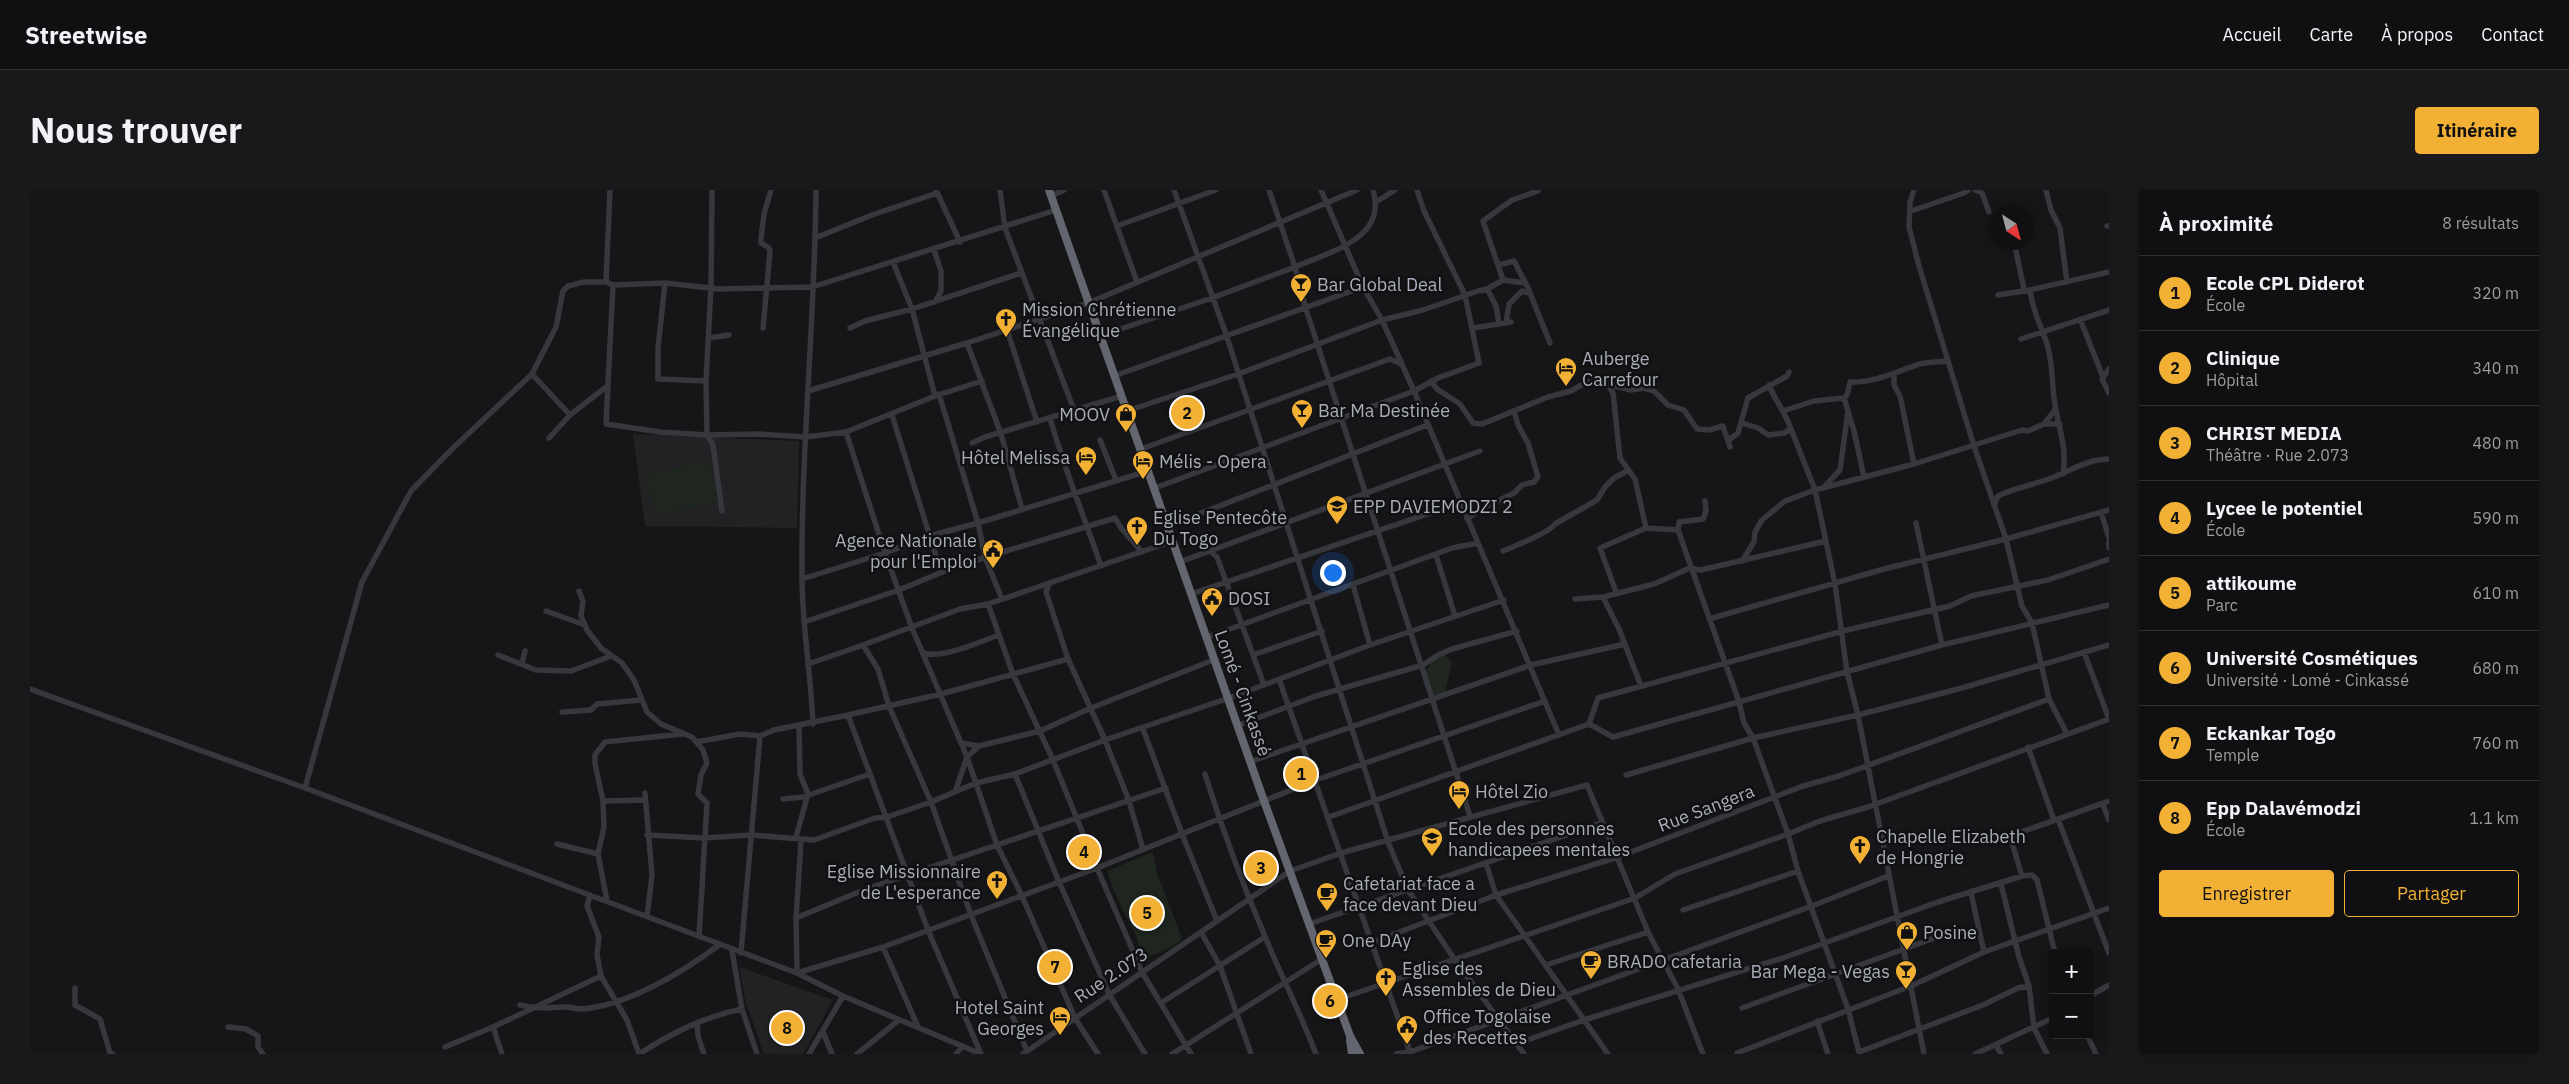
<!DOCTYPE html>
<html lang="fr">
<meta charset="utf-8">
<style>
:root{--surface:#101012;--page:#19191b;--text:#f1f3f6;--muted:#9c9d9f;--line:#303032;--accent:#f2b134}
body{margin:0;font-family:"IBM Plex Sans",sans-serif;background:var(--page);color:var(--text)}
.controls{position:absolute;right:15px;bottom:15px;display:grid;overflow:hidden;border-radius:5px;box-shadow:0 2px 8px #0003}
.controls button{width:45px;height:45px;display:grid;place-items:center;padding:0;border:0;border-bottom:1px solid var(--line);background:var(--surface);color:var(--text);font:25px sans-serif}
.compass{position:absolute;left:1959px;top:15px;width:45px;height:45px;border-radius:50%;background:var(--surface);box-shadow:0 2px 8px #0003;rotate:144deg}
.you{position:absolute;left:1302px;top:382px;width:18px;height:18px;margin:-12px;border:4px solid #fff;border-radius:50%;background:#1a73e8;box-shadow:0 0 0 8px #1a73e833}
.badge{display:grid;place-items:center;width:32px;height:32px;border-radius:50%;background:var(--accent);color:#111;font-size:16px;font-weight:700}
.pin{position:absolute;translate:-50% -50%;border:2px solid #fff;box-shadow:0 1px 5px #0006}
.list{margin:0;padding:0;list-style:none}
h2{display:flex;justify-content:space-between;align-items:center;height:65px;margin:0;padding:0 20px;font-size:21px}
h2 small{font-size:16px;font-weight:400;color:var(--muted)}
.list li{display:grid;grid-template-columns:32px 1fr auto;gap:15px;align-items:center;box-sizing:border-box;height:75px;padding:0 20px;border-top:1px solid var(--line)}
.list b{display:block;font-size:19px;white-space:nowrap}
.list p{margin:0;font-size:16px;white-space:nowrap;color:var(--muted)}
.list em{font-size:16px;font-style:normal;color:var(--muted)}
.actions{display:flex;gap:10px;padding:15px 20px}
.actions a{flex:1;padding:11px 0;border:1px solid var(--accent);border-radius:5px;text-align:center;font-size:18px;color:var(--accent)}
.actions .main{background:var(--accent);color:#111}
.map{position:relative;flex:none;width:2079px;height:864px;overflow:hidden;border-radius:5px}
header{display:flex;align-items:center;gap:30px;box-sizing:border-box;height:70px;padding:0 25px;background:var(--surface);border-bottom:1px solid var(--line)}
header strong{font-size:24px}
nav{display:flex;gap:28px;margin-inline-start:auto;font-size:18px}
.intro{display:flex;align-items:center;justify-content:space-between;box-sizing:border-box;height:120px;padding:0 30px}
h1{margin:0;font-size:35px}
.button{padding:12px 22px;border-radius:5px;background:var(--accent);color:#111;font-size:18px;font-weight:700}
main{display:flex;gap:30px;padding:0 30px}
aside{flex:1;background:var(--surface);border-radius:5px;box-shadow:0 2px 8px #0003}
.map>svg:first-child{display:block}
.built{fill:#222225}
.green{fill:#1e261f}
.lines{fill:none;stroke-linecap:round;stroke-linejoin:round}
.minor{stroke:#37383d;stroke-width:5.5}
.highway{stroke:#63666e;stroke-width:8}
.labels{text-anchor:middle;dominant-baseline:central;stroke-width:5;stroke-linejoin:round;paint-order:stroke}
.poi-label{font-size:18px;fill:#a8adb8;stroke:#111113;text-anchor:start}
.street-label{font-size:18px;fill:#a8adb8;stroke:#111113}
</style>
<header>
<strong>Streetwise</strong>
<nav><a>Accueil</a><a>Carte</a><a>À propos</a><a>Contact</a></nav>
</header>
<div class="intro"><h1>Nous trouver</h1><a class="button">Itinéraire</a></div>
<main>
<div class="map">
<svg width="2079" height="864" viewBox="0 0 2079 864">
<rect width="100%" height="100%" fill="#161618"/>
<!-- built -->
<path class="built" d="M1159,206l10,30 -14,4 -10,-29z
M603,244l166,7 -2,87 -152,-2z
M709,777l94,33 -30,54h-39l-18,-51z"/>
<!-- green -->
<path class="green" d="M678,270l10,41 -63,15 -10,-41z
M1414,464l8,8 -7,31 -12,2 -7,-24 8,-13z
M1123,662l4,21 24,63 -1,5c-11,8 -23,13 -37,17 -5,-9 -4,-19 -9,-26 -11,-21 -20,-39 -27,-61z"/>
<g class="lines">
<!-- minor -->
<path class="minor" d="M682,0l-1,97 -5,94 1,54 6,10 9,66
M906,0l24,52
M970,0l5,38 69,182
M1074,0l33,92
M1144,0l52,144 162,508 20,48 47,70 69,94
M1239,0l26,77c34,-15 93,-28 78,-77
M1291,0l42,97 19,33 32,71 145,344
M1884,0l-4,12 -1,25 10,39 55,180 32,93 16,67 10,17 17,76 18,35
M1945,0l7,3 7,19
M2016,0l5,20 9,18 7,54
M1021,6l13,-6
M1346,12l19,-12
M1881,21l53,-18 4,-3
M1087,36l99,-36
M2077,36h2
M785,48l57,-23 65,-22
M1984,52l10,47
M904,60l7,21v20l-6,11
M863,72l19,47 23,87
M1469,75l15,-4 14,27 22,55
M1473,90l-20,-59 29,-21 26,-9
M576,92l4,-92
M635,93l-7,65v31l48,2
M583,95l-7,139 54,8 47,3 51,-1 48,3 40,-5 89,-36 47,-15
M1457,99l16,-9 21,3
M2000,100c2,19 10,34 16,51 8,22 5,47 10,69 4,22 11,40 7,64
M1968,105l32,-5 79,-18
M2050,129l23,58
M1476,133l3,-19 13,-13 6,2
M733,138l7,-76 -1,-4 -8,-5v-4l3,-25 7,-24
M820,138l15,-7 47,-12 109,-36
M1443,138l38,-6
M977,140l30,92
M1070,146l112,-38 83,-31 10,39 165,510
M678,148l21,-3
M1991,149l88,-29
M937,153l34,91 21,75
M2079,179l-7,10 7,14
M1864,183v12l6,11 14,68
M502,184l38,41
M1084,186l249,-89
M1578,190l7,6 16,4 13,-2 10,3 14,14 16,5 13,19 12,1 14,-4 7,21
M1401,191l6,8 23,15 13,19 9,1 66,-27 23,-6 14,-8 19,-5 9,15 7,65 15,21 11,49
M778,201l159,-48 121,-40 269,-113
M909,204l39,129 7,34 17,42
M1814,208l10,33 10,46
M1097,221l111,-37 144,-54 41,-10 55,-19 9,-2 9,17 3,18
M1753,221l31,-10 30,-3 3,-3 3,-13c25,1 47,-11 70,-18 9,-2 19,-2 28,-3
M862,225l49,157
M1020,228c14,50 34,98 51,148
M1712,233l16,5 10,7 16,-2 7,-4c-5,-16 -16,-28 -22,-44
M2014,234l11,-14
M816,242l39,121 27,75 55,129 30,88 25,51 53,122 23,36
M519,248l21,-23 36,-28
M1070,250l16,40
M1699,250l9,-7 10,-35 39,-22 2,-4
M942,253l13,-6 137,-41
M1111,259l249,-90 11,5
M1125,298l259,-97 24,-13 41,-15 -14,-68 -41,-84 -7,-21
M1793,298l17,-18 8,-59
M1964,315l4,-9c16,-8 31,-10 48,-16 21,-7 40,-21 63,-21
M2071,322l8,26
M1437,329l14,-10 33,-16 8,-8 12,-3 4,-5 -10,-34 -10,-18 -4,-14
M1886,333l26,122
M1138,336l259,-101
M1648,340l1,-8 24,-3 3,-8 -1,-10
M2079,352v6
M1180,361l7,6 47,128
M1473,361c12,-5 46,-18 52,-27l42,-24 8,-13 9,-9 13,-7
M1406,365l19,61
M1712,371l12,-19 1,-10 7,-12 23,-19 30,-11 -24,-61
M1150,372l300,-111
M772,389l83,-26 44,-17 49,-13 170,-52
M1019,394l-3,8 22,67 37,81 24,61 14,48
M1323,395l17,60
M549,401l4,10 -2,15 6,14 14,18 21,15 12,17 13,32 14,12 31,13 11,13 4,13 -6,12 -3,19 9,9 -8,134
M1586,402l-16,-44 46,-20 32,2 61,172 5,21 9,15 35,96 10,37 50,138 11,43 124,-47 35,-17 11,-2
M1161,404l269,-91
M1573,407l16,32 22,57
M1545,409l28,-2 51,-13 36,-16 11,2 125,-29
M958,414l25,70 40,86 44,108 45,104 49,82
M516,421l39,14
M1679,429l175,-50 122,-30 103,-29
M774,432l95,-32 58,-24 158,-48 6,10 21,24
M1178,447l244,-89 26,-5
M893,463c20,6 56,-11 76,-18
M468,465l38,15 35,1 40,-15
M1223,465l69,-24
M492,473l3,-12
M778,474l55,-19
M1249,489l131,373
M0,499l275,99 492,185 46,23 138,58
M532,522l29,-2 6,-6 44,-4
M818,525l93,-21 127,-35
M783,534c-2,-50 -11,-98 -11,-148 -1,-128 13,-257 14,-386
M1559,534l9,-26 245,-67 107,-25 21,-10 77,-16 61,-21
M1209,535l77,-29 107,-31 15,-10 14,-6 65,-18
M1113,539l39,105 35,87
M666,552l44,-8 20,2 14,-6 74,-15 80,215 53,124
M931,553l18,3
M1998,557l26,73
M1222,571l279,-96 94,-21
M985,584l44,108 50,112 36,60
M1175,584c17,55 38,111 61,165 16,38 35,76 50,115
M1596,585l127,-37 105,-23 104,-27 147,-43
M275,598l57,-206 49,-91 41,-42 80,-75 24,-47 7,-36 5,-5 16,-4h22l7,3 52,-2 54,6 93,-2 244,-77
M925,602l12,-35 12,-11 61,-15 51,-23 125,-49
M615,603l7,82 -5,41
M753,609l20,-2 67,-23
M573,611l42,-1
M2073,615l6,15
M1299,627l260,-93 24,13 329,-92 167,-40
M2028,629l51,134
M617,645l57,3 47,-3 63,5 61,-22 12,-1 44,-15 45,-19 39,-9 90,-34 124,-42 141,-53 134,-45
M766,647l12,-43 -8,-20 -1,-47
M771,651l-5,77 1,55 86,-26 214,-79 219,-88 229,-79
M527,654l41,10
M1456,673l10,32 112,159
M1992,686l10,-1 5,5 18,73
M1971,694l18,73 10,29 5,42 13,26
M1941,703l13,59
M560,705l-3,11 12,31 -2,18 4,21 26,44 12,34
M577,711l-9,-47 6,-27 -1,-26 -8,-37v-9l10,-13 77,-8
M1653,720l115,-39
M766,728l70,-29 300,-101
M1279,734l292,-101
M1171,742l19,34 31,88
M1341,753l125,-48 122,-38 185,-71 36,-10 210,-77
M853,757l35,80
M702,761l10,58 15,45
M711,763l19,-217
M1516,775l102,-33
M45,798v17l25,14 10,34 3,1
M2060,806l19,-11
M1306,810l299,-102 40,-24 113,-40 32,-13 48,-14 241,-88 -25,-67
M1131,813l104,-66
M490,815c16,4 29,3 45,2 6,0 11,2 16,2 46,-3 102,-37 138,-64
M1712,818l195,-71
M1787,831l11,33
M667,833l1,13 6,18
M198,837l18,2 12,7v11l5,7
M793,842l9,22
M2057,845l9,19
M1486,854l68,-24 199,-62 155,-56 84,-26 -12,-40 99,-35
M1966,855l5,9
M415,857l48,-20
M997,861l-56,-136 -40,-113 -42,-96 -11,-37 -15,-24 97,-36 28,-5 185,-63
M1707,863l174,-67 73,-34 125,-44
M472,864l-9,-27 108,-51
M609,864c33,-21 64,-37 103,-45
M779,864l34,-58
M827,864l42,-34
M926,864l7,-8
M993,864l267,-183 51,-18 246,-68 61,147 30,57 25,65
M1142,864l150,-95
M1366,864l14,-2 402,-146 76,-30
M1894,864l-66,-339 -11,-43 -12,-88 -20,-94 99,-26 108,-34 6,1 16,-7h16
M1945,864l78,-36"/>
<!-- highway -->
<path class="highway" d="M1019,0l215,611 86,235 10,18
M1320,850l2,14"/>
</g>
<!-- icons -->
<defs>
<g id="bar-pin" transform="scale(1.125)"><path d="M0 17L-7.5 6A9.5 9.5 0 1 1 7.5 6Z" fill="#f2b134" stroke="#111113"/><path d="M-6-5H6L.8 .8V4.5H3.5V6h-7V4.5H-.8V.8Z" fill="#111"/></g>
<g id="church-pin" transform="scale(1.125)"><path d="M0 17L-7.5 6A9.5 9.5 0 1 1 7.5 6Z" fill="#f2b134" stroke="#111113"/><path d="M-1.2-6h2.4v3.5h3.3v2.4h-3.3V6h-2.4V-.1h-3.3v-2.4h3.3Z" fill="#111"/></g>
<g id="hotel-pin" transform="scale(1.125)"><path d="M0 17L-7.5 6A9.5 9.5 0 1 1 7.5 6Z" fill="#f2b134" stroke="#111113"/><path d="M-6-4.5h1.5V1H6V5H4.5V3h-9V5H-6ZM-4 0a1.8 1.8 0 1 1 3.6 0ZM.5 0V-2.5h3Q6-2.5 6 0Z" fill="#111"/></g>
<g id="shop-pin" transform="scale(1.125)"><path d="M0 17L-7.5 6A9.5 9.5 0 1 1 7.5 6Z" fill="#f2b134" stroke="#111113"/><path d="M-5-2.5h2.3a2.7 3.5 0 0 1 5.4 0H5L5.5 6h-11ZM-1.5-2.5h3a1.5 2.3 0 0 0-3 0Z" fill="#111"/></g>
<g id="school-pin" transform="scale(1.125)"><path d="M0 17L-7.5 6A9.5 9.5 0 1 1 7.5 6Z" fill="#f2b134" stroke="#111113"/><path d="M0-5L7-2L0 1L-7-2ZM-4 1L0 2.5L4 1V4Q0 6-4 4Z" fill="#111"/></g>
<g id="civic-pin" transform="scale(1.125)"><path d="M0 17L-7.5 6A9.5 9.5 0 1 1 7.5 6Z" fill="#f2b134" stroke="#111113"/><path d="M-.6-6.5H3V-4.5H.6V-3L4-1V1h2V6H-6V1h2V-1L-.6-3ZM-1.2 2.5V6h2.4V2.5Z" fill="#111"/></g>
<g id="cafe-pin" transform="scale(1.125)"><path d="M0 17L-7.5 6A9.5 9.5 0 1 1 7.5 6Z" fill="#f2b134" stroke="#111113"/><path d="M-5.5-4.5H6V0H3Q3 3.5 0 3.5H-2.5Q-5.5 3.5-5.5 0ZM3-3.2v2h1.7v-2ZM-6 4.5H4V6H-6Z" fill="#111"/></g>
</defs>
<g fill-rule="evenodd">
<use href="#bar-pin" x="1271" y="94"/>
<use href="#church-pin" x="976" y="129"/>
<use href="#hotel-pin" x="1536" y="178"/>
<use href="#bar-pin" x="1272" y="220"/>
<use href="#shop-pin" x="1096" y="224"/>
<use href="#hotel-pin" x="1056" y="267"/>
<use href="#hotel-pin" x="1113" y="271"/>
<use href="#school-pin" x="1307" y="316"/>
<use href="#church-pin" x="1107" y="337"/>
<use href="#civic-pin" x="963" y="360"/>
<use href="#civic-pin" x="1182" y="408"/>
<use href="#hotel-pin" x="1429" y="601"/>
<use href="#school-pin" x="1402" y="648"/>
<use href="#church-pin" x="1830" y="656"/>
<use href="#church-pin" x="967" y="691"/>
<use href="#cafe-pin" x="1297" y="703"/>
<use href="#shop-pin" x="1877" y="742"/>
<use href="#cafe-pin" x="1296" y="750"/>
<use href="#cafe-pin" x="1561" y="771"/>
<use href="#bar-pin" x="1876" y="781"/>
<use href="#church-pin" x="1356" y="788"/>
<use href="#hotel-pin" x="1030" y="827"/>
<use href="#civic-pin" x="1377" y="836"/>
</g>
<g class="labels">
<!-- poi labels -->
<g class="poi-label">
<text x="1287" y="94">Bar Global Deal</text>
<text x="992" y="119">Mission Chrétienne<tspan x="992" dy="21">Évangélique</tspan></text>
<text x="1552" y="168">Auberge<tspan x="1552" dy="21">Carrefour</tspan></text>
<text x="1288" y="220">Bar Ma Destinée</text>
<text x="1080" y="224" text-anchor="end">MOOV</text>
<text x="1040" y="267" text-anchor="end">Hôtel Melissa</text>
<text x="1129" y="271">Mélis - Opera</text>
<text x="1323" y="316">EPP DAVIEMODZI 2</text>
<text x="1123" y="327">Eglise Pentecôte<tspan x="1123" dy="21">Du Togo</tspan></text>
<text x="947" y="350" text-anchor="end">Agence Nationale<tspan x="947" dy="21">pour l'Emploi</tspan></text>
<text x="1198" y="408">DOSI</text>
<text x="1445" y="601">Hôtel Zio</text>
<text x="1418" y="638">Ecole des personnes<tspan x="1418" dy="21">handicapees mentales</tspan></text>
<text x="1846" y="646">Chapelle Elizabeth<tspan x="1846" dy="21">de Hongrie</tspan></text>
<text x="951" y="681" text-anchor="end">Eglise Missionnaire<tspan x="951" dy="21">de L'esperance</tspan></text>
<text x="1313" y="693">Cafetariat face a<tspan x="1313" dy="21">face devant Dieu</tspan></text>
<text x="1893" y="742">Posine</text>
<text x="1312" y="750">One DAy</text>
<text x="1577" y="771">BRADO cafetaria</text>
<text x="1372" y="778">Eglise des<tspan x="1372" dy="21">Assembles de Dieu</tspan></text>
<text x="1860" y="781" text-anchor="end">Bar Mega - Vegas</text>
<text x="1014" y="817" text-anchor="end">Hotel Saint<tspan x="1014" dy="21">Georges</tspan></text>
<text x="1393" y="826">Office Togolaise<tspan x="1393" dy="21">des Recettes</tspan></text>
</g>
<!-- street labels -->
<g class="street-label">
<text transform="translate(1213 503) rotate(70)">Lomé - Cinkassé</text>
<text transform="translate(1676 618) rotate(-21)">Rue Sangera</text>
<text transform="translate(1081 785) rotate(-34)">Rue 2.073</text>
</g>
</g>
</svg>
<div class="controls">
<button>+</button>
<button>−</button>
</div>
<svg class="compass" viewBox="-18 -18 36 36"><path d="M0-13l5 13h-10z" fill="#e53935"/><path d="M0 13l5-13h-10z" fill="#9c9d9f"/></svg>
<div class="you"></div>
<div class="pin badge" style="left:1271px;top:584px">1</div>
<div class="pin badge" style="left:1157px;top:223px">2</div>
<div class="pin badge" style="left:1231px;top:678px">3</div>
<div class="pin badge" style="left:1054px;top:662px">4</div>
<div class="pin badge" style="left:1117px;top:723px">5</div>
<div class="pin badge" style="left:1300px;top:811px">6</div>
<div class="pin badge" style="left:1025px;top:777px">7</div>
<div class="pin badge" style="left:757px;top:838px">8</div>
</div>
<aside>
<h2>À proximité<small>8 résultats</small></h2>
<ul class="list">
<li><span class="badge">1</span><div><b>Ecole CPL Diderot</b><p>École</p></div><em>320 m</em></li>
<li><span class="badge">2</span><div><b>Clinique</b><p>Hôpital</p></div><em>340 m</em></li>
<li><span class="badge">3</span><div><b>CHRIST MEDIA</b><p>Théâtre · Rue 2.073</p></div><em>480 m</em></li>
<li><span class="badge">4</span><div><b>Lycee le potentiel</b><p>École</p></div><em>590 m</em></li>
<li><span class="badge">5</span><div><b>attikoume</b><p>Parc</p></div><em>610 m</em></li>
<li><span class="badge">6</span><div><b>Université Cosmétiques</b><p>Université · Lomé - Cinkassé</p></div><em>680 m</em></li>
<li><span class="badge">7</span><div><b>Eckankar Togo</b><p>Temple</p></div><em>760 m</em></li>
<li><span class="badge">8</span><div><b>Epp Dalavémodzi</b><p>École</p></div><em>1.1 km</em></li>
</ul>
<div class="actions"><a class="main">Enregistrer</a><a>Partager</a></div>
</aside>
</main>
